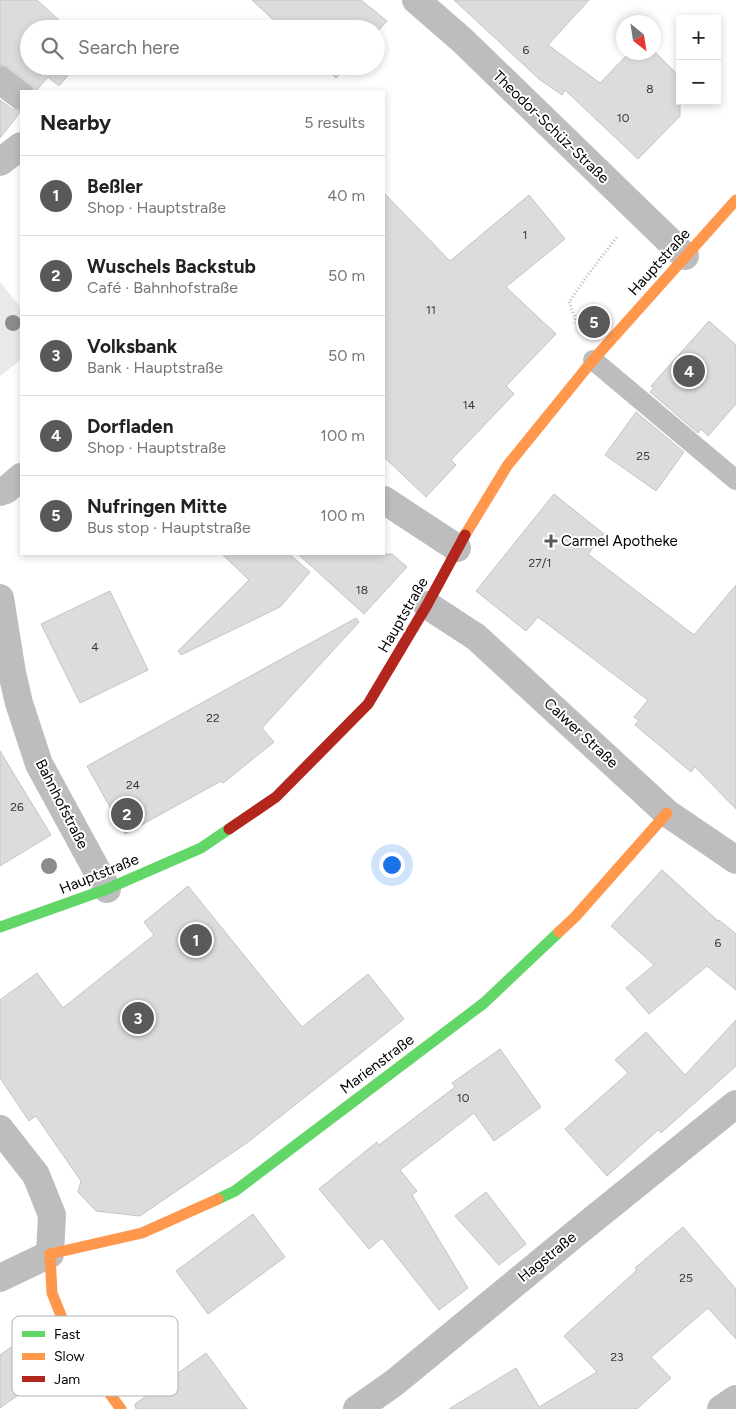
<!DOCTYPE html>
<meta charset="utf-8">
<style>
:root{--surface:#fff;--page:#f2f2f2;--text:#222;--muted:#767676;--line:#e0e0e0;--accent:#595959}
body{margin:0;font-family:Figtree,sans-serif;background:var(--page);color:var(--text)}
.controls{position:absolute;right:15px;top:15px;display:grid;overflow:hidden;border-radius:0px;box-shadow:0 2px 8px #0003}
.controls button{width:45px;height:45px;display:grid;place-items:center;padding:0;border:0;border-bottom:1px solid var(--line);background:var(--surface);color:var(--text);font:25px sans-serif}
.compass{position:absolute;left:616px;top:15px;width:45px;height:45px;border-radius:50%;background:var(--surface);box-shadow:0 2px 8px #0003;rotate:150deg}
.you{position:absolute;left:391px;top:864px;width:18px;height:18px;margin:-12px;border:4px solid #fff;border-radius:50%;background:#1a73e8;box-shadow:0 0 0 8px #1a73e833}
.badge{display:grid;place-items:center;width:32px;height:32px;border-radius:50%;background:var(--accent);color:#fff;font-size:16px;font-weight:700}
.pin{position:absolute;translate:-50% -50%;border:2px solid #fff;box-shadow:0 1px 5px #0006}
.list{margin:0;padding:0;list-style:none}
h2{display:flex;justify-content:space-between;align-items:center;height:65px;margin:0;padding:0 20px;font-size:21px}
h2 small{font-size:16px;font-weight:400;color:var(--muted)}
.list li{display:grid;grid-template-columns:32px 1fr auto;gap:15px;align-items:center;box-sizing:border-box;height:80px;padding:0 20px;border-top:1px solid var(--line)}
.list b{display:block;font-size:19px;white-space:nowrap}
.list p{margin:0;font-size:16px;white-space:nowrap;color:var(--muted)}
.list em{font-size:16px;font-style:normal;color:var(--muted)}
.icon{flex:none;width:28px;height:28px;fill:none;stroke:currentColor;stroke-width:2;stroke-linecap:round;stroke-linejoin:round}
.map{position:relative;flex:none;width:736px;height:1409px;overflow:hidden}
.search{position:absolute;background:var(--surface);box-shadow:0 2px 8px #0003;left:20px;top:20px;width:365px;height:55px;display:flex;align-items:center;gap:12px;box-sizing:border-box;padding:0 18px;border-radius:28px;color:var(--muted);font-size:19px}
.panel{position:absolute;background:var(--surface);box-shadow:0 2px 8px #0003;left:20px;top:90px;width:365px;height:465px;border-radius:0px}
.map>svg:first-child{display:block}
.green{fill:#e9e9e9}
.building{fill:#dcdcdc;stroke:#c4c4c4}
.lines{fill:none;stroke-linecap:round;stroke-linejoin:round}
.path{stroke:#b8b8b8;stroke-width:3;stroke-dasharray:1 2.5;stroke-linecap:butt}
.lane{stroke:#bdbdbd;stroke-width:20}
.street{stroke:#bdbdbd;stroke-width:28}
.fast{stroke:#63d668;stroke-width:11}
.slow{stroke:#ff974d;stroke-width:11}
.jam{stroke:#b3261e;stroke-width:11}
.tree{fill:#8c8c8c}
.poi-dot{fill:#595959;stroke:#fff;stroke-width:2}
.labels{text-anchor:middle;dominant-baseline:central;stroke-width:4;stroke-linejoin:round;paint-order:stroke}
.number-label{font-size:12px;fill:#373737}
.street-label{font-size:15px;fill:#000;stroke:#fff}
.poi-label{font-size:15px;fill:#000;stroke:#fff;text-anchor:start}
.key{fill:#fff;stroke:#b2b2b2;stroke-width:1}
.key-label{font-size:14px;fill:#000}
</style>
<div class="map">
<svg width="736" height="1409" viewBox="0 0 736 1409">
<rect width="100%" height="100%" fill="#fff"/>
<!-- green -->
<path class="green" d="M0,282l21,26v52l-21,16z"/>
<!-- building -->
<path class="building" d="M0,0h37l32,29h-40v37h47l-17,20 -11,-9 -12,14 -6,-7 -21,-16 -9,-3z
M252,0h109l26,21 -11,12v-4h-93z
M454,0h135l-41,45 52,38 30,-31 24,-1 26,26v39l-42,43 -73,-69 -3,5 -23,-16z
M324,66h23l-11,12z
M0,100l12,9 9,2 -21,27z
M384,193l66,68 79,-66 36,44 -59,48 50,47 -50,52 8,8 -63,66 5,5 -30,32 -42,-40z
M709,321l27,24v59l-28,32 -7,-7 -3,4 -48,-41 4,-4 -3,-2z
M636,412l48,40 -28,39 -51,-36z
M554,494l50,40 -16,20 106,81 42,-50v224l-41,-42 -4,5 -56,-47 4,-5 -5,-3 14,-17 -110,-83 -12,14 -50,-40z
M222,554h67l21,18 -30,35 -99,48 -3,-4 71,-71z
M298,554h94l15,13 -43,47z
M110,591l38,79 -68,33 -39,-79z
M356,618l3,4 -97,106 12,14 -51,41 -2,-2 -96,53 -38,-68z
M0,751l51,84 -51,31z
M662,870l56,51 1,-1 17,14v56l-29,-24 -58,48 -23,-26 28,-23 -43,-39z
M188,886l114,141 66,-53 36,45 -156,123 -108,74 -44,-5 -18,-19 3,-11 -45,-65 -7,5 -29,-43v-78l37,-27 26,35 91,-73 -10,-13z
M736,1020v46l-75,67 -3,-3 -51,46 -42,-47 63,-56 -13,-13 31,-28 39,43z
M500,1049l41,58 -47,34 -20,-28 -74,57 17,21 -5,4 56,93 -29,22 -57,-72 -13,11 -50,-60 58,-47 2,3 76,-58 -3,-4z
M486,1192l40,52 -27,21 -44,-49z
M253,1214l32,43 -77,57 -32,-43z
M683,1227l53,62v50l-28,-31 -57,49 20,21 -34,31h-188l67,-41 23,39 58,-35 -33,-36 73,-66 -2,-2z
M35,1330l26,35 -61,43v-53z
M206,1353l41,56h-111l-1,-5z"/>
<g class="lines">
<!-- path -->
<path class="path" d="M578,326l-9,-24 21,-30 27,-35"/>
<!-- lane -->
<path class="lane" d="M593,360l143,120"/>
<!-- street -->
<path class="street" d="M416,0l46,40 223,216
M0,80l21,16
M0,162l21,-16
M0,492l6,-2 15,-13
M384,500l73,48
M0,598l12,75 7,30 20,61 68,125
M427,605l49,32 191,176 69,47
M0,1129l36,46 16,40 -2,39 -50,24
M357,1409l37,-26 181,-149 161,-130
M721,1409l15,-10"/>
<!-- fast -->
<path class="fast" d="M0,927l107,-38 94,-41 28,-19
M218,1199l17,-8 249,-188 75,-71"/>
<!-- slow -->
<path class="slow" d="M465,535l42,-69 86,-106 143,-160
M559,932l16,-15 92,-104
M121,1409l-49,-66 -20,-50 -2,-39 92,-21 76,-34"/>
<!-- jam -->
<path class="jam" d="M229,829l47,-32 92,-93 59,-99 38,-70"/>
</g>
<!-- trees -->
<g class="tree">
<circle cx="13" cy="323" r="8"/>
<circle cx="49" cy="866" r="8"/>
</g>
<!-- markers -->
<path class="poi-dot" d="M548.5 533.5h5v5h5v5h-5v5h-5v-5h-5v-5h5z"/>
<g class="labels">
<!-- number labels -->
<g class="number-label">
<text x="526" y="50">6</text>
<text x="650" y="89">8</text>
<text x="623" y="118">10</text>
<text x="525" y="235">1</text>
<text x="431" y="310">11</text>
<text x="469" y="405">14</text>
<text x="643" y="456">25</text>
<text x="540" y="563">27/1</text>
<text x="362" y="590">18</text>
<text x="95" y="647">4</text>
<text x="213" y="718">22</text>
<text x="133" y="785">24</text>
<text x="17" y="807">26</text>
<text x="718" y="943">6</text>
<text x="463" y="1098">10</text>
<text x="686" y="1278">25</text>
<text x="617" y="1357">23</text>
</g>
<!-- street labels -->
<g class="street-label">
<text transform="translate(551 127) rotate(44)">Theodor-Schüz-Straße</text>
<text transform="translate(659 262) rotate(-48)">Hauptstraße</text>
<text transform="translate(403 615) rotate(-60)">Hauptstraße</text>
<text transform="translate(581 733) rotate(43)">Calwer Straße</text>
<text transform="translate(62 804) rotate(63)">Bahnhofstraße</text>
<text transform="translate(99 874) rotate(-22)">Hauptstraße</text>
<text transform="translate(377 1064) rotate(-37)">Marienstraße</text>
<text transform="translate(547 1257) rotate(-39)">Hagstraße</text>
</g>
<!-- poi labels -->
<g class="poi-label">
<text x="561" y="541">Carmel Apotheke</text>
</g>
</g>
<!-- legend -->
<rect x="12" y="1316" width="166" height="80" rx="8" class="key"/>
<rect x="22" y="1331" width="23" height="6" fill="#63d668"/>
<rect x="22" y="1353" width="23" height="7" fill="#ff974d"/>
<rect x="22" y="1376" width="23" height="6" fill="#b3261e"/>
<g class="key-label">
<text x="54" y="1339">Fast</text>
<text x="54" y="1361">Slow</text>
<text x="54" y="1384">Jam</text>
</g>
</svg>
<div class="controls">
<button>+</button>
<button>−</button>
</div>
<svg class="compass" viewBox="-18 -18 36 36"><path d="M0-13l5 13h-10z" fill="#e53935"/><path d="M0 13l5-13h-10z" fill="#767676"/></svg>
<div class="you"></div>
<div class="pin badge" style="left:196px;top:940px">1</div>
<div class="pin badge" style="left:127px;top:814px">2</div>
<div class="pin badge" style="left:138px;top:1018px">3</div>
<div class="pin badge" style="left:689px;top:371px">4</div>
<div class="pin badge" style="left:594px;top:322px">5</div>
<div class="search"><svg class="icon" aria-label="search" viewBox="0 0 24 24"><circle cx="10" cy="10" r="6"/><path d="M15 15l6 6"/></svg>Search here</div>
<section class="panel">
<h2>Nearby<small>5 results</small></h2>
<ul class="list">
<li><span class="badge">1</span><div><b>Beßler</b><p>Shop · Hauptstraße</p></div><em>40 m</em></li>
<li><span class="badge">2</span><div><b>Wuschels Backstub</b><p>Café · Bahnhofstraße</p></div><em>50 m</em></li>
<li><span class="badge">3</span><div><b>Volksbank</b><p>Bank · Hauptstraße</p></div><em>50 m</em></li>
<li><span class="badge">4</span><div><b>Dorfladen</b><p>Shop · Hauptstraße</p></div><em>100 m</em></li>
<li><span class="badge">5</span><div><b>Nufringen Mitte</b><p>Bus stop · Hauptstraße</p></div><em>100 m</em></li>
</ul>
</section>
</div>
